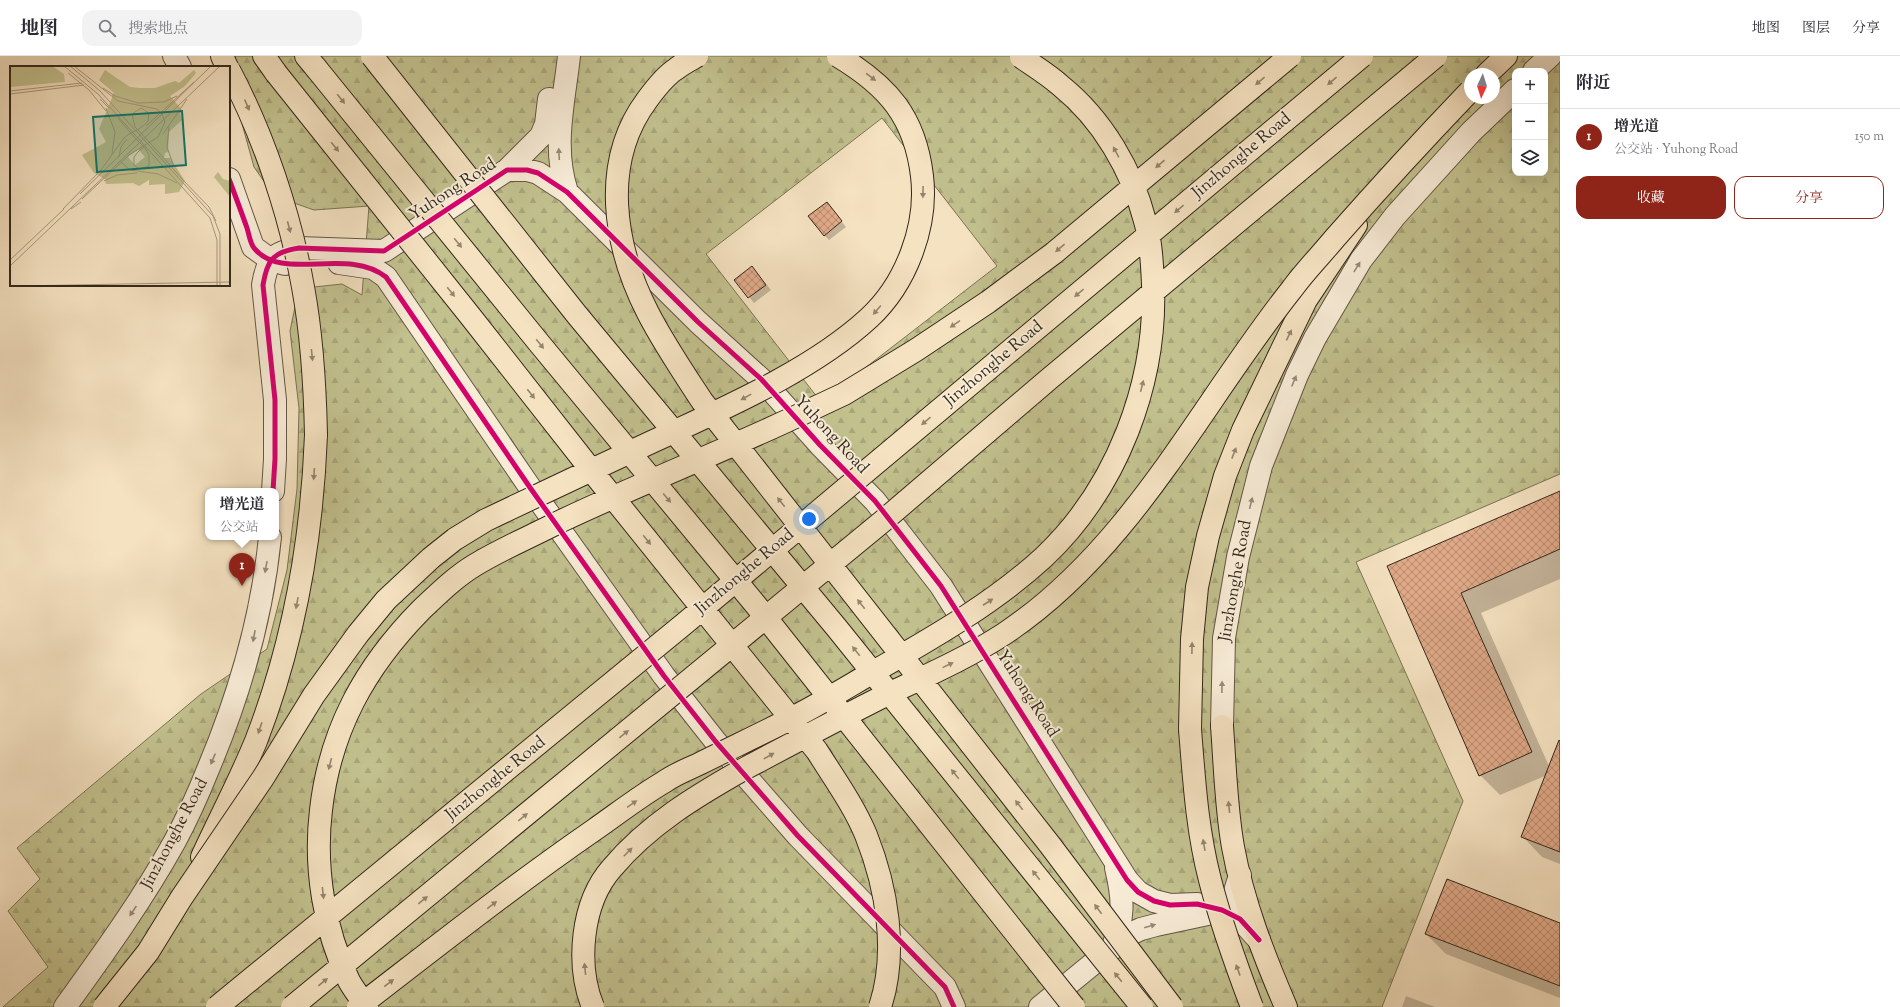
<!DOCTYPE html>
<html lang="zh">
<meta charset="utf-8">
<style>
:root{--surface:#fff;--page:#f2f2f3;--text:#2b2b33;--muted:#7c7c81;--line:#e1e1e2;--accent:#8f2418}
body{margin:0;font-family:"Sorts Mill Goudy","Noto Serif SC",serif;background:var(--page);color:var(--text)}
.controls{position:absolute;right:12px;top:12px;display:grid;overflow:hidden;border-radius:8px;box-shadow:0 4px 16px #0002}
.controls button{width:36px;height:36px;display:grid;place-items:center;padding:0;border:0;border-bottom:1px solid var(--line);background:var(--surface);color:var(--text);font:20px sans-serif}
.compass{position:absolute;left:1464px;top:12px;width:36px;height:36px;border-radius:50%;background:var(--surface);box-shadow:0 4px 16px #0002;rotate:184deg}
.you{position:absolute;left:809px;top:463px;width:14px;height:14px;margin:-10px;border:3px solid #fff;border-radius:50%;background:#1a73e8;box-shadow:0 0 0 6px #1a73e833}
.badge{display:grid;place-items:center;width:26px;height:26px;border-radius:50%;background:var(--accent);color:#fff;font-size:13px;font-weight:700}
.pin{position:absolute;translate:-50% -33px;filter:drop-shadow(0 1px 2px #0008)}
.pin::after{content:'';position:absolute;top:21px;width:14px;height:12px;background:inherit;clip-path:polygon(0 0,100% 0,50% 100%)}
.popup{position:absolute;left:205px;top:432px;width:74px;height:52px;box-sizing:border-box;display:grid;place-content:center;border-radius:8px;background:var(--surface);filter:drop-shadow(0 1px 3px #0005);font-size:13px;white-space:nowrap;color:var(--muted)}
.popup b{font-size:15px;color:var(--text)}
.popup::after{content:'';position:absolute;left:50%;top:100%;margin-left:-8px;border:8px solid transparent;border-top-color:var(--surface)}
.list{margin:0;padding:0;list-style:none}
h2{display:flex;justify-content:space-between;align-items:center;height:52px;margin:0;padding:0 16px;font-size:17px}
h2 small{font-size:13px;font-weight:400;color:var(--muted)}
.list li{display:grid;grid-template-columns:26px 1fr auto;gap:12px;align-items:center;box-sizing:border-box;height:56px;padding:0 16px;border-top:1px solid var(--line)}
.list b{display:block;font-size:15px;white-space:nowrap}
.list p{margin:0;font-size:13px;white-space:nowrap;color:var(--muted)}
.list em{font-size:13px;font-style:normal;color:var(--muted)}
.actions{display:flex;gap:8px;padding:12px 16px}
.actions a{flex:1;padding:9px 0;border:1px solid var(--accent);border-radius:12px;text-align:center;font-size:14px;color:var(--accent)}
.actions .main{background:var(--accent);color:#fff}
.icon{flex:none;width:22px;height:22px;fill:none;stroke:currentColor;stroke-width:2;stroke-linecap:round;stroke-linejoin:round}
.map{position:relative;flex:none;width:1560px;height:951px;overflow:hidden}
header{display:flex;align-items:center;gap:24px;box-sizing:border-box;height:56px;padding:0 20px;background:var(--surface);border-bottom:1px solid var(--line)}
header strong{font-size:19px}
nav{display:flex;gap:22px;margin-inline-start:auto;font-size:14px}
.search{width:280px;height:36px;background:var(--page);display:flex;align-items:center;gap:10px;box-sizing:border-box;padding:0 14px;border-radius:12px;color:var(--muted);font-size:15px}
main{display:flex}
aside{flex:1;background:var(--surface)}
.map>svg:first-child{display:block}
.forest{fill:url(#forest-firs);stroke:#7a7455;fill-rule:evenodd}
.shadow{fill:#0003}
.building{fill:url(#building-cross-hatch);stroke:#33281c}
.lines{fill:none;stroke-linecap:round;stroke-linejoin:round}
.minor-casing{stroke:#645645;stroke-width:24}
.major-casing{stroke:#33281c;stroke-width:24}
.highway-casing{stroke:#33281c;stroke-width:24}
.minor{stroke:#f8ecd7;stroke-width:22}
.major{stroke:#f5e2c1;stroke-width:22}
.highway{stroke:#f5e2c1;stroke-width:22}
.major-bridge-casing{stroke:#33281c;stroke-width:24;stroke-linecap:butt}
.highway-bridge-casing{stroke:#33281c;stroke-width:24;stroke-linecap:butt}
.major-bridge{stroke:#f5e2c1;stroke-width:22}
.highway-bridge{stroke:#f5e2c1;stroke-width:22}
.cycleway-casing{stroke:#f8ecd7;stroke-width:8}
.cycleway{stroke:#d6006c;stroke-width:5}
.oneway{fill:#94856e}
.oneway2{fill:#968a7a}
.labels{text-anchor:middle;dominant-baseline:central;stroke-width:4;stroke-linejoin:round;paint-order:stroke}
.street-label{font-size:17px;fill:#33281c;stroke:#f8ecd7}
.inset-road{fill:none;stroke:#a7987f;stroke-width:1}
.view{fill:#0f766e;fill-opacity:0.15;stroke:#0f766e;stroke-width:2}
.inset-edge{fill:none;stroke:#33281c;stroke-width:2}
</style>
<header>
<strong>地图</strong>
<div class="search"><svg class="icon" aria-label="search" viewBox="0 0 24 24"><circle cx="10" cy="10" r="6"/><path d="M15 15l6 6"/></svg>搜索地点</div>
<nav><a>地图</a><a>图层</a><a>分享</a></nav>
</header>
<main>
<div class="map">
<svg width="1560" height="951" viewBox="0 0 1560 951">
<defs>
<pattern id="forest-firs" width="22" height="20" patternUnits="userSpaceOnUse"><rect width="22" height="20" fill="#c2c18e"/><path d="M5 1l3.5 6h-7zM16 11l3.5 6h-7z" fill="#a7a67a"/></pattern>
<pattern id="building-cross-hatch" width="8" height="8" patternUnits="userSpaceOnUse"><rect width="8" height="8" fill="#e0a988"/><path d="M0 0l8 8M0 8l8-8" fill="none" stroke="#b68a6e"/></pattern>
</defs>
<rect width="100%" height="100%" fill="#f5e2c1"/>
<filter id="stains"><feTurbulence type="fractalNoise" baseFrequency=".005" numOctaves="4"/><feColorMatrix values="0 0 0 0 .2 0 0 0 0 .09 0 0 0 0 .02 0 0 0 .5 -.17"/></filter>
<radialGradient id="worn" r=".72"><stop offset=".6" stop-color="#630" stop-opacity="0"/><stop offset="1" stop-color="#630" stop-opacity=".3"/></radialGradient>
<!-- forest -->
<path class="forest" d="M214,0h1346v418l-204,88 107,239 -81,206h-1379l45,-40 -40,-56 32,-32 -23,-31 184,-154 66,-45 20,-79 10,-81 2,-81 -9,-77 5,-24 19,-20 28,-3 20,11 7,-89 -55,4 -40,-14 -20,-29 -20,-72zM1515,15h30v102h-30zM1470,18h24v24h-24zM882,62l115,148 -176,136 -115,-148z"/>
<!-- shadow -->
<path class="shadow" d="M827,147l19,24 -17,13 -5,-5z
M757,217l14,17 -17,13 -18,-23z
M1560,436v87l-79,34 71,160 -52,22 -20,-20 -92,-208z
M1560,725v83l-18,-7 -20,-21z
M1560,868v74l-114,-44 -20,-20z
M1406,940l29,11h-33z"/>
<!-- building -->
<path class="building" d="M827,146l15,19 -18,15 -16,-20z
M752,210l14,19 -18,13 -14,-18z
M1560,435v58l-99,44 71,159 -53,24 -92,-210z
M1559,684l1,1v111l-39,-15z
M1447,823l113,44v63l-135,-52z"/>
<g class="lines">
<!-- minor casing -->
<g class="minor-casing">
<path id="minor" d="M174,0l6,11
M1534,15l16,-15
M507,114l34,-34 5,-12 3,-25
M229,123l24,68 18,13 14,4
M567,136c-15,-45 -3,-90 2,-136
M339,207l34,5 13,9 145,212 133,187 52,66 82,94 147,151 9,20
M273,435l2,-32v-59l-12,-115c4,-25 10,-33 36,-37l85,3 123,-81h20l11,3 29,19 131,130 63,57 59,66 55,56 66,85 186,294 11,12 16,9 16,4 27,-1 25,6 18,9 19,21
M1222,670l2,-88 14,-81 23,-91 36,-91 18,-37 46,-78 34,-44 76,-84 44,-42
M1112,893c12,-31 12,-48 4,-81
M65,951c39,-54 78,-108 110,-166 13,-24 24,-49 34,-74 31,-74 53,-150 61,-230
M1040,951l88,-72 13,-6 15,-4 61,-13 11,-7 5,-7 7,-23"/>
</g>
<!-- major casing -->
<g class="major-casing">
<path id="major" d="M222,0l5,11
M264,0l12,17
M1487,18l19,-18
M1222,670c3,40 4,82 11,121 10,55 31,109 53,160
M1190,673l2,-90 5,-52 11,-51 17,-60 18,-46 63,-130 50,-75
M202,801c18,-39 38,-77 54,-116 38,-98 56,-201 60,-306"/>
</g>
<!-- highway casing -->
<g class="highway-casing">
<path id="highway" d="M306,0l10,12"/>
</g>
<!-- minor -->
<use href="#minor" class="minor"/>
<!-- major -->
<use href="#major" class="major"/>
<!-- highway -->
<use href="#highway" class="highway"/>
<!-- major-bridge casing -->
<g class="major-bridge-casing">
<path id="major-bridge" d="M697,0c-7,4 -15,8 -21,13 -11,7 -21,20 -29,31 -47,63 -33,147 1,213 16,31 35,59 54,88l348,444 122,162
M229,14c35,66 61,144 74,217 9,49 12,99 13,148
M276,17l195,244 128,163 218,271c17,27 37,55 49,84 21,53 32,117 14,172
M1190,673c4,50 7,101 20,151 11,43 26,85 42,127
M104,951l44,-55 34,-55 81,-119 51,-83 44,-61 28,-34 45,-42 24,-19 31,-19c61,-29 122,-58 183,-86 65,-30 147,-67 200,-116 37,-34 59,-92 53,-142 -7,-59 -34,-90 -84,-120
M217,951l467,-383 678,-568
M292,951l591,-486 166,-142 387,-323
M358,951c78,-60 155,-121 236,-177 23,-16 46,-34 70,-48 11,-8 25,-13 37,-19 32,-16 64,-31 95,-47 27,-14 53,-30 79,-45 59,-34 119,-68 169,-114 73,-69 113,-174 109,-273 -1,-21 -2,-43 -8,-63 -13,-51 -43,-102 -84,-135 -12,-11 -27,-20 -40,-29
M367,951c-6,-8 -13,-17 -18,-26 -25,-51 -35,-114 -28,-171 9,-80 44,-143 100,-200 17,-16 34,-33 54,-45 26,-16 55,-28 82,-42 84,-40 170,-73 253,-113l34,-16 72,-44 72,-48 66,-49 236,-197
M593,951c-17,-42 -12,-104 19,-139 36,-43 84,-72 132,-99 47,-25 94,-50 142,-74 40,-19 81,-37 118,-61 128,-85 195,-228 288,-345 13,-18 29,-34 43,-51 44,-50 89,-99 135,-147"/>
</g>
<!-- highway-bridge casing -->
<g class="highway-bridge-casing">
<path id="highway-bridge" d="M372,0l205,259 259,312 306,380
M316,12l223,275 216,261 319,403"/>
</g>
<!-- major-bridge -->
<use href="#major-bridge" class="major-bridge"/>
<!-- highway-bridge -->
<use href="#highway-bridge" class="highway-bridge"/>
<!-- cycleway casing -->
<g class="cycleway-casing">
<path id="cycleway" d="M229,123c6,16 12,32 18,49 2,6 3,15 7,20 28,35 93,-2 132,29l145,212 133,187 52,66 82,94 147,151 9,20
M273,435l2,-32v-59l-12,-115c4,-25 10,-33 36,-37l85,3 123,-81h20l11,3 29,19 131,130 63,57 59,66 55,56 66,85 186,294 11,12 16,9 16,4 27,-1 25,6 18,9 19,21"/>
</g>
<!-- cycleway -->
<use href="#cycleway" class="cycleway"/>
</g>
<!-- one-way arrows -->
<defs><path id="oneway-solid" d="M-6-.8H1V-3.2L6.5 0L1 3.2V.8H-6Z"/></defs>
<g class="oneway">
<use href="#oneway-solid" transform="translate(871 21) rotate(37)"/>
<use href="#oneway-solid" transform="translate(1260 25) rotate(140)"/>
<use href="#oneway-solid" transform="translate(1332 25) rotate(140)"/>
<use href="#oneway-solid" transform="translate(341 43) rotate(51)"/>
<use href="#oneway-solid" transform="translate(247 49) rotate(67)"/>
<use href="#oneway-solid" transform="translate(335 91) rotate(51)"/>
<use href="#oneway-solid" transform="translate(1116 96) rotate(-118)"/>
<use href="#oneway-solid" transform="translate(1160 108) rotate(140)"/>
<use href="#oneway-solid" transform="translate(923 136) rotate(91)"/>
<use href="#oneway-solid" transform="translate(1179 153) rotate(140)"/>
<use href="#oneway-solid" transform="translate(289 171) rotate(75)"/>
<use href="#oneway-solid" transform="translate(458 187) rotate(51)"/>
<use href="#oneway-solid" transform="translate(1060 192) rotate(140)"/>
<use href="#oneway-solid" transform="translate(451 236) rotate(51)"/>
<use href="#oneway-solid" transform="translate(1079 237) rotate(140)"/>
<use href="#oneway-solid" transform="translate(877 254) rotate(130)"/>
<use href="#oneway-solid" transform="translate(955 268) rotate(146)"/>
<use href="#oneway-solid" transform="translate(1289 279) rotate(-64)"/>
<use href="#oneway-solid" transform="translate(540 288) rotate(51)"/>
<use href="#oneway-solid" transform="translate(312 299) rotate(84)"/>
<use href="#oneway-solid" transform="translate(1142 330) rotate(-76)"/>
<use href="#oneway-solid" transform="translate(531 338) rotate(52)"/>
<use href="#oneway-solid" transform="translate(746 341) rotate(151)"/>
<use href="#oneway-solid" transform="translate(926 365) rotate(140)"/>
<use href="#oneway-solid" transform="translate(1234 397) rotate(-69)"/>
<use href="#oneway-solid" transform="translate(314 418) rotate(94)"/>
<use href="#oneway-solid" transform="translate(667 442) rotate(50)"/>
<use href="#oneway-solid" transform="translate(781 446) rotate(-128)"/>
<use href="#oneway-solid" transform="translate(647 484) rotate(51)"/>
<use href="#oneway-solid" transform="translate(988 546) rotate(-33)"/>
<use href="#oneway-solid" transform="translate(297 547) rotate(101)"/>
<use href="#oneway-solid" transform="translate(861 548) rotate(-128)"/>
<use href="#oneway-solid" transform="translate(1192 592) rotate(-89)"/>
<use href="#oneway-solid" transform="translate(856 595) rotate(-129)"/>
<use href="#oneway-solid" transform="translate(948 609) rotate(-26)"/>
<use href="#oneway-solid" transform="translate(260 672) rotate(109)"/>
<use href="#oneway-solid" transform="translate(624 678) rotate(-39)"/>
<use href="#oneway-solid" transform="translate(769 700) rotate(-29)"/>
<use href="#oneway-solid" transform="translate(330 708) rotate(104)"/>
<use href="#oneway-solid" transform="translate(955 718) rotate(-129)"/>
<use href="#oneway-solid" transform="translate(632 748) rotate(-35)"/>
<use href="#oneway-solid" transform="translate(1019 749) rotate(-128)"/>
<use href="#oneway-solid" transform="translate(1229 751) rotate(-96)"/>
<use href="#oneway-solid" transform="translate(523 761) rotate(-39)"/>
<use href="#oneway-solid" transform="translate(1204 789) rotate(-100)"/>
<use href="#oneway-solid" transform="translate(628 796) rotate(-45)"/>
<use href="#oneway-solid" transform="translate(1036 819) rotate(-129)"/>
<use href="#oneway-solid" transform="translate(323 837) rotate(84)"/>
<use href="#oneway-solid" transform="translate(423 844) rotate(-39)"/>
<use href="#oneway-solid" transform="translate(492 849) rotate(-37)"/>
<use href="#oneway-solid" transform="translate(1098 853) rotate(-127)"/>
<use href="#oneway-solid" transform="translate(585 913) rotate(-96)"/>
<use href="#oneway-solid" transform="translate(1238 914) rotate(-110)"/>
<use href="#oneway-solid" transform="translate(1118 921) rotate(-129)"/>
<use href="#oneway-solid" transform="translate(323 926) rotate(-39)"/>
<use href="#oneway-solid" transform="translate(389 927) rotate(-37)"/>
</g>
<g class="oneway2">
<use href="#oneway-solid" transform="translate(559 98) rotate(-93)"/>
<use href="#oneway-solid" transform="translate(1357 211) rotate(-58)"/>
<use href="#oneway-solid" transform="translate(1294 325) rotate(-67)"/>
<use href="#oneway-solid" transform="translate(1251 447) rotate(-76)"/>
<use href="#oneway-solid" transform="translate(266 511) rotate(100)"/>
<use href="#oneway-solid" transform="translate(254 580) rotate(101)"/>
<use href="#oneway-solid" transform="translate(1222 631) rotate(-89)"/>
<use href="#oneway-solid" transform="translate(213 703) rotate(113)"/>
<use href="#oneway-solid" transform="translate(133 855) rotate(124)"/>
<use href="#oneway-solid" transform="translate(1150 870) rotate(-16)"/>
</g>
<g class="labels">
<!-- street labels -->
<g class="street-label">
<text transform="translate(1242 100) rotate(-40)">Jinzhonghe Road</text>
<text transform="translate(453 134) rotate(-33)">Yuhong Road</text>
<text transform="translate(994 308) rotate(-40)">Jinzhonghe Road</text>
<text transform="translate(831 379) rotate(47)">Yuhong Road</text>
<text transform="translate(745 516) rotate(-40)">Jinzhonghe Road</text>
<text transform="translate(1236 525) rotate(-80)">Jinzhonghe Road</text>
<text transform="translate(1027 638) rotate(57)">Yuhong Road</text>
<text transform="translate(496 723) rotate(-39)">Jinzhonghe Road</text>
<text transform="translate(175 778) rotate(-62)">Jinzhonghe Road</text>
</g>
</g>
<!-- overview -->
<g transform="translate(10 10)">
<rect width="220" height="220" fill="#f5e2c1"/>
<path d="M208,106l5,7 7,2v16l-16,-20z" fill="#c2c18e"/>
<path d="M0,0h42l12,8 1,8 -55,5zM95,4l25,17 10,1h15l20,-7 4,2 15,-13 2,3 -11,13 -15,10 12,14 -2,3 2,7 -13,12 -1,20 -3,1 -1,5h6l15,23 -6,11 -14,2v-10l-16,1v-5l-10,6 -6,-3 -27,1 -1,-5 -11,-6 -12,-18 24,-13 -7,-13 15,-36 -15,-13zM128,83l7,8 -10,8 -7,-8z" fill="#c2c18e" fill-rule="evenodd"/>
<path class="inset-road" d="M54,0l34,28 112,124 7,22v46M60,0l30,25 113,125 7,18v52M64,0l44,35 39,8 5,5 3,8 -7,15 -29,18 -47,44M58,7l21,17 17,21M93,22l11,7M0,25l72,-8M172,27l12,-11M0,28l74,-9M102,29l26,8 26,-1 13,-6M90,33l9,9M96,42l9,24 -3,22M108,52l5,6 12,14 10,10 4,7v11l-10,3 -5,-4v-8l3,-4 3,-3 6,-4M136,60l37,-34M159,61l-2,20 7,20M153,68l24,-35M109,91l2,-10 6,-8M111,96l9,8 28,4 19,9M94,115l13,-6 20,-2M70,128l131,-128M53,143l38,-39 23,-32 5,-4 8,-4 6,-4 5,-5 1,-8 -8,-5 -9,6 3,13 4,4 11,12 20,22 12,14 27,28 7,14M61,143l10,-7M0,194l54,-51M0,200l210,-200M8,220l212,-4"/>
<path class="view" d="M172,45l4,54 -89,7 -4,-55z"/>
<rect width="220" height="220" class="inset-edge"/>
</g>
<rect width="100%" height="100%" filter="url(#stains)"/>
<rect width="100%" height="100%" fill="url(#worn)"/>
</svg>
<div class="controls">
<button>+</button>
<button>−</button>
<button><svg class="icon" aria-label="layers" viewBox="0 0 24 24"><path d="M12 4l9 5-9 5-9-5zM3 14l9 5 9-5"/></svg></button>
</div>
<svg class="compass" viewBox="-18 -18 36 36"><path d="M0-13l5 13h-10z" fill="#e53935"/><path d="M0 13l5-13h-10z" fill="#7c7c81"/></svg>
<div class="you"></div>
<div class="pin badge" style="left:242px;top:530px">1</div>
<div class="popup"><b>增光道</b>公交站</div>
</div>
<aside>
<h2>附近<small></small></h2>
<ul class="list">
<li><span class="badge">1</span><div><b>增光道</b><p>公交站 · Yuhong Road</p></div><em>150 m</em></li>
</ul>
<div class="actions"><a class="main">收藏</a><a>分享</a></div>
</aside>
</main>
